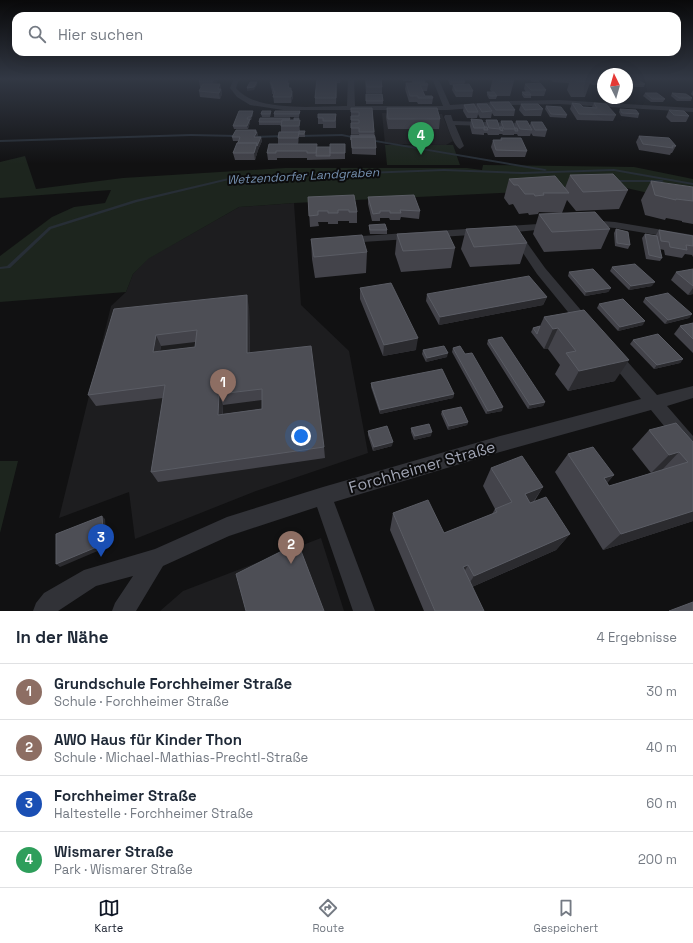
<!DOCTYPE html>
<html lang="de">
<meta charset="utf-8">
<style>
:root{--surface:#fff;--page:#f2f2f3;--text:#1f2937;--muted:#747a83;--line:#e0e1e3;--accent:#111827}
body{margin:0;font-family:"Space Grotesk",sans-serif;background:var(--page);color:var(--text)}
.compass{position:absolute;left:597px;top:68px;width:36px;height:36px;border-radius:50%;background:var(--surface);box-shadow:0 4px 16px #0002;rotate:355deg}
.you{position:absolute;left:301px;top:436px;width:14px;height:14px;margin:-10px;border:3px solid #fff;border-radius:50%;background:#1a73e8;box-shadow:0 0 0 6px #1a73e833}
.badge{display:grid;place-items:center;width:26px;height:26px;border-radius:50%;background:var(--accent);color:#fff;font-size:13px;font-weight:700}
.pin{position:absolute;translate:-50% -33px;filter:drop-shadow(0 1px 2px #0008)}
.pin::after{content:'';position:absolute;top:21px;width:14px;height:12px;background:inherit;clip-path:polygon(0 0,100% 0,50% 100%)}
.list{margin:0;padding:0;list-style:none}
h2{display:flex;justify-content:space-between;align-items:center;height:52px;margin:0;padding:0 16px;font-size:17px}
h2 small{font-size:13px;font-weight:400;color:var(--muted)}
.list li{display:grid;grid-template-columns:26px 1fr auto;gap:12px;align-items:center;box-sizing:border-box;height:56px;padding:0 16px;border-top:1px solid var(--line)}
.list b{display:block;font-size:15px;white-space:nowrap}
.list p{margin:0;font-size:13px;white-space:nowrap;color:var(--muted)}
.list em{font-size:13px;font-style:normal;color:var(--muted)}
.icon{flex:none;width:22px;height:22px;fill:none;stroke:currentColor;stroke-width:2;stroke-linecap:round;stroke-linejoin:round}
.map{position:relative;flex:none;width:693px;height:611px;overflow:hidden}
.search{position:absolute;background:var(--surface);box-shadow:0 4px 16px #0002;left:12px;right:12px;top:12px;height:44px;display:flex;align-items:center;gap:10px;box-sizing:border-box;padding:0 14px;border-radius:12px;color:var(--muted);font-size:15px}
.sheet{height:276px;background:var(--surface)}
nav{display:flex;justify-content:space-around;align-items:center;box-sizing:border-box;height:56px;border-top:1px solid var(--line);background:var(--surface);font-size:11px;color:var(--muted)}
nav a{display:grid;justify-items:center;gap:2px}
nav .on{color:var(--accent)}
.map>svg:first-child{display:block}
.built{fill:#1d1d1f}
.green{fill:#1d251e}
.lines{fill:none;stroke-linecap:round;stroke-linejoin:round}
.stream{fill:#272e36;fill-rule:evenodd}
.street{fill:#313237;fill-rule:evenodd}
.wall{fill:#43434a;fill-rule:evenodd}
.shaded-wall{fill:#2b2b2f}
.building{fill:#4d4e55;stroke:#5a5c64;fill-rule:evenodd}
.labels{text-anchor:middle;dominant-baseline:central;stroke-width:4;stroke-linejoin:round;paint-order:stroke}
.far-water-label{font-size:12px;font-style:italic;fill:#7691b1;stroke:#0c0c0d}
.near-street-label{font-size:16px;fill:#a1a5b4;stroke:#0c0c0d}
</style>
<div class="map">
<svg width="693" height="611" viewBox="0 0 693 611">
<rect width="100%" height="100%" fill="#111112"/>
<!-- built -->
<path class="built" d="M382,113l60,1 11,27 -7,4 -61,-1z
M294,203l7,102 48,46 19,102 -112,38 -121,48 -6,-47 -70,26 52,-212 15,-14 7,-18 14,-15 92,-52z
M321,538l23,73h-184l23,-20z"/>
<!-- green -->
<path class="green" d="M385,145h68l7,20h-73z
M25,156l11,33 87,-11 162,-10h182l15,2 1,-5 151,2 59,12v21l-36,-5 -35,-8 -328,16 -55,4 -91,52 -15,15 -7,18 -126,10v-46l52,-39 22,-10 31,-4 6,-13 -111,8v-36z
M0,461h18l-18,72z"/>
<g class="lines">
<!-- stream -->
<path class="stream" d="M191,134l47,1 2,1 -2,1 -47,-1 -191,6v-2z
M342,134l18,4 -2,1 -16,-3 -44,1 -2,-1 2,-1z
M284,135h1v2l-35,1 -2,-1 2,-1z
M369,139l176,30 2,1 -2,1 -175,-30 -2,-1z
M444,169l78,3 92,-3 79,14v2l-79,-14 -92,3 -78,-3 -211,8 -96,23 -86,27 -41,39 -10,1v-2l7,-1 42,-39 86,-27 98,-23z
M613,180h49l2,1 -2,1h-49z"/>
<!-- street -->
<path class="street" d="M234,78h7l-3,4 -2,6c20,25 82,18 111,18l1,-28h6l1,28h88l-11,-28h6l12,27 60,-4 49,-1 134,8v4l-134,-8 -49,1 -62,5h-165l-33,-5 -13,-8 -7,-9z
M445,115h6l2,6 69,2 4,2 -4,2 -67,-2 9,21 -4,3c-7,-3 -13,-25 -16,-32z
M588,220l27,2 78,13v6l-78,-13 -31,-3 -1,-2z
M553,223l5,3 -1,2 -41,4 4,1 25,35 46,54 2,3 -2,3 -5,2 -5,-2 -44,-54 -26,-39 5,-3 -169,11 -6,-3 6,-3z
M613,349l5,2 39,44 36,-9v12l-26,8 26,30v20l-6,-2 -36,-44 -151,42 -166,50 41,109h-22l-36,-104 -88,29 -66,30 -27,45h-24l3,-8 18,-27 -37,10 -38,25h-25l3,-8 8,-10 40,-23 71,-21 72,-32 96,-30 177,-51 141,-37 -33,-40 -2,-4 2,-4z"/>
</g>
<!-- wall -->
<path class="wall" d="M317,78h24l-1,5h-3l-1,21h-21v-6z
M365,78h17v15h-16z
M403,78h21l1,5 3,2 -1,6h-4l2,5 8,2 -1,6h-14l-1,-2h-8l-4,-13 1,-6h6v-2h-9z
M449,78h14l2,4 -1,2 9,7 -1,6h-16l-4,-7 1,-5h-3l-2,-5z
M493,78h19l2,3 -4,15h-13l-1,3h-7l-2,-4v-3h5l-2,-2z
M529,78h11v1l-1,3h-7z
M549,78h54v7h-11l-2,-2 -5,14h-14l-4,-7 2,-7 -16,-1z
M678,78h15v1h-13z
M218,79l-2,5h4l2,10 -2,5 -20,-2 -1,-6 2,-4h-1l-1,-6z
M627,80l18,4 -1,3h-15l-2,-1z
M270,83h18l1,5 3,3 1,6 -2,6h-17l-1,-9h-1v-3l-1,-3z
M525,84l21,6 -2,6h-13v2h-7l-2,-3v-3h4l-2,-3z
M693,90v6l-2,-2z
M645,93l20,6 -2,3h-12l-8,-6z
M672,93l20,5 -1,3h-14l-6,-5z
M366,94l17,7v3h-17z
M610,98h10l-1,1h-7z
M490,102l25,8 -1,6h-20l-2,-3 -1,5h-11l-2,-4 -1,4h-10l-4,-7 1,-6 12,3 1,-4 12,3z
M572,103l11,4h9l2,-4 22,12 -3,6 -36,-1 -7,-11z
M521,104l22,5 -2,7h-17l-5,-6z
M546,106l21,9 -1,3 -16,-1 -5,-8z
M351,108h21l4,40v7l-24,-1 -1,-19h8v-1h-8z
M387,108l53,11 -1,10h-51l-2,-12z
M620,109l19,5 -1,4 -17,-2 -2,-4z
M669,110l20,6 -3,6h-15l-5,-5z
M253,111v3l-2,6h-1v2l-2,7h-14l-1,-3z
M271,111v3l-1,3h-8l-1,-3z
M300,111l-1,6h-25v-3z
M336,114v14h-13v-4h-5v-6z
M290,118v2h4l5,-2 1,8v5l5,3v3h-6l-1,7 19,3h13l15,-3v15l-38,1v-2h-30v2h-9l-1,-7 11,-9v-6l3,-6v-7h-22v-3z
M471,119l13,8h1l1,-7 14,7 1,-6 13,6 2,-6 14,4 1,-3 16,8 -2,7 -12,-1 -2,-3 -1,3h-12l-1,-2h-3v1h-11l-1,-1h-3v1h-11l-1,-2h-3v2l-12,-1 -2,-8z
M256,130l2,5 -2,2h5l1,4 -4,9 -3,10h-20l-2,-7 5,-12h-5l-1,-4z
M639,136l37,10 -4,7h-1l-1,2 -31,-5 -3,-8z
M501,138l26,13 -2,6h-30l-4,-10 2,-7h7z
M570,175l58,15 -9,19 -43,2 -9,-11 -5,13 -23,-1 -1,2 -9,1 -1,-2 -9,1 -6,-10 -4,1 -5,-7 5,-19 56,9z
M651,181l42,20v23l-11,-2v-1l-16,-3 -1,2 -20,-5 -4,-15z
M308,197l49,15v11h-8v-2h-11v3h-10v-2h-10l1,4 -9,1z
M368,197l52,14 -1,8 -18,-2 -1,3h-10l-1,-2h-9v3h-8l-4,-17z
M539,214l71,15 -9,20 -57,3 -11,-18z
M369,225l18,5v4h-17l-1,-5z
M466,229l61,14 -7,21 -50,3 -9,-18z
M616,229l14,16 -2,4 -13,-3 -1,-13z
M659,230l34,6v21l-1,-2 -7,-1 -3,4 -17,-3 -1,-5 -4,-1 2,9 -2,3 -14,-2 -4,-21 3,-4 10,2z
M397,234l58,14 -4,20 -50,4 -6,-18z
M311,239l56,13 -1,21 -51,5 -3,-19z
M612,267l40,19 -23,4 -19,-19z
M693,269v25l-5,1 -17,-15 5,-8z
M569,272l42,16 -3,4 -23,4 -17,-20z
M360,288l56,62 -33,6 -23,-57z
M427,294l120,3 -4,8 -104,20 -13,-24z
M645,298l47,16 -3,4 -24,6 -22,-22z
M599,304l44,21 -25,6 -21,-23z
M249,307l1,46 74,94 1,11 -167,24 -7,-10 12,-74 -67,8 -8,-11 26,-86zM195,342v5l-35,4 1,-5zM262,400v9l-39,5v-9z
M584,310l31,71 -47,10 -13,-17 5,-9 -12,-16h-4l-13,-17 2,-4 7,-2 4,-9z
M693,323v30l-19,-19 6,-8z
M488,340l57,62 -2,4 -15,3 -41,-65z
M633,340l50,19 -3,4 -26,6 -24,-25z
M453,348l12,6 37,57 -16,3 -34,-62z
M423,350l24,7 -21,5 -4,-8z
M371,383l83,11 -1,4 -73,16 -9,-27z
M442,411l26,11 -1,3 -19,5 -7,-16z
M411,428l20,8 -17,4 -3,-8z
M649,430l44,12v79l-90,29 -48,-78 13,-18 46,21 -7,8 2,3 42,-13 -19,-24z
M368,431l24,15 -19,5 -5,-16z
M491,468l52,19 -9,15 36,32 -14,16 -84,37 12,24h-60l-34,-81 3,-17 51,20 48,-19 3,-5 -12,-23z"/>
<!-- shaded-wall -->
<path class="shaded-wall" d="M215,78l3,1v2l-4,6 -1,-6z
M257,82v3l-3,5 -7,1v-3z
M220,84l2,10 -2,5 -2,-10z
M291,88l1,5v-2l1,6 -2,6z
M253,111v3l-2,6v-3z
M250,119v3l-2,7 -1,-3z
M300,120v6l-1,7v-7z
M256,130l2,5 -4,6v-4z
M299,132v6l-1,7v-7z
M261,137l1,4 -4,9 -3,10 -1,-7 3,-10z
M655,282l-3,4 -23,4 2,-4z
M611,288l-3,4 -23,4 1,-4z
M693,288v6l-5,1z
M247,295l2,12 1,58 -3,-12z
M547,297l-4,8 -104,20 1,-8z
M692,314l-3,4 -24,6 3,-4z
M645,321l-2,4 -25,6 2,-4z
M558,328l-10,21h-4l9,-20z
M156,335l5,11 -3,18 -5,-12z
M418,338l-2,12 -33,6 1,-11z
M448,353l-1,4 -21,5 1,-4z
M683,359l-3,4 -26,6 3,-4z
M629,360l-14,21 -47,10 11,-20z
M219,394l4,11 -1,21 -4,-11z
M454,394l-1,4 -73,16v-4z
M545,402l-2,4 -15,3 2,-4z
M503,407l-1,4 -16,3 2,-3z
M468,422l-1,3 -19,5 1,-4z
M432,432l-1,4 -17,4 1,-4z
M393,442l-1,4 -19,5 1,-4z
M679,452l-18,19 -10,2 18,-18z
M614,475l-16,18 6,-15z
M543,487l-12,18 -6,-11z
M693,511v10l-90,29 18,-16z
M102,516l3,3 2,28 -47,20 -4,-3z
M570,534l-14,16 -91,40 9,-14z
M468,565l-8,14 3,-12z"/>
<!-- building -->
<path class="building" d="M201,78h14l-2,3h-14z
M317,78h19v20h-21z
M336,78h4v2h-4z
M412,78h12l1,4h-12z
M449,78h14l2,4h-14z
M496,78h16l2,3h-16z
M574,78h14l3,4 -15,-1z
M593,78h10v1h-9z
M271,80h17l-1,3h2l-1,2 1,3h2v3h1l-1,6h-18l2,-6h-2l1,-3h-2l1,-3h-2l1,-2h-2z
M627,80h11l7,4 -14,1 -4,-3z
M366,81h15l1,6h-15z
M250,82h7l-3,5 -7,1z
M406,83h21l1,2h-8l5,11h7l1,2h-15v-2h-8z
M540,83l6,7h-15l-6,-6z
M203,84h17l-2,5h3l-2,4 -20,-2z
M469,84l4,7h-17l-3,-6z
M487,92h7l3,4h-7z
M522,92h7l2,3h-6z
M645,93h12l8,6h-13z
M672,93l14,1 6,4h-13z
M366,94h16l1,7h-17z
M490,102h19l6,8h-19z
M572,103l8,1 3,3 14,1 -3,-5 12,1 10,11 -37,-1z
M474,104l4,8h-10l-4,-7z
M477,104h10l5,7 -10,1z
M521,104h17l5,5 -18,1z
M546,106l15,1 6,8 -16,-1z
M351,108h21l2,24h-15v-4h-8v-5h8v-3h-8v-4h8v-4h-8z
M387,108h50l3,11h-52z
M620,109l16,1 3,4 -17,-1z
M669,110l15,1 5,5 -15,-1z
M239,111h14l-2,6h-3l-1,2h3l-3,7h-14z
M262,111h9l-1,3h-9z
M275,111h25l-1,3h-25z
M318,114h18l-1,7h-12v-3h-5z
M260,118h30l-1,2h-7v2h-23z
M294,118h5l-1,2h-4z
M471,119l11,1 3,8h-11z
M282,120h18l-1,6h-18z
M486,120h11l3,9 -11,-1z
M501,121h11l3,8h-11z
M516,121h11l5,9 -12,-1z
M531,122h11l5,8h-12z
M484,127h3l1,3h-4z
M500,127h2l1,4 -3,-1z
M515,128h2l1,3h-3z
M236,130h20l-1,2h2l-3,5h7l-4,9v-3h-19l2,-6h-8z
M299,131h6l-1,3h-5z
M279,132h20l-1,6h-20z
M351,135h23l1,2h-24v3z
M639,136l30,2 7,8h-4l1,2 -30,-4z
M351,137h24l1,11h-24z
M501,138h20l6,13 -31,-1 -3,-10h9z
M237,143h20l-3,10h-21z
M269,144h48l-1,9h-9v-2h-31v2h-9z
M330,144h15v9h-15z
M317,147h13v9h-14z
M613,174l15,16 -45,2 -13,-17z
M555,176l14,17h-26l1,2 -9,1 -1,-2h-9l-7,-9h-4l-5,-6z
M651,181l42,6v14l-17,-2v1l-21,-5z
M354,195l3,17h-8v-2h-11v3h-10v-2h-10v4l-9,1 -1,-19z
M414,195l6,16 -20,-1 1,3h-11v-2h-10v2l-7,1 -5,-17z
M595,212l15,17 -58,3 -13,-18z
M385,224l2,6h-17l-1,-5z
M516,226l11,17 -53,4 -8,-18z
M616,229l12,3 2,13 -13,-2z
M659,230l34,6v10l-7,-1 1,5 -17,-3 -1,-5 -8,-1z
M447,231l8,17 -52,3 -6,-17z
M645,234l12,2 5,22 -13,-3z
M362,235l5,17 -53,5 -3,-18z
M635,264l20,18 -24,4 -19,-19z
M593,269l18,19 -25,4 -17,-20z
M693,269v17l-17,-14z
M529,276l18,21 -107,20 -13,-23z
M391,283l27,55 -34,7 -24,-57z
M668,293l24,21 -24,6 -23,-22z
M247,295v58l64,-7 13,101 -173,25 14,-87 -77,10 26,-86zM197,330l-2,17 -42,5 3,-17zM262,389v20l-44,6 1,-21z
M623,299l22,22 -25,6 -21,-23z
M584,310l45,50 -50,11 -13,-18 10,-2 -18,-23 -5,1 -9,-12z
M693,323v16l-13,-13z
M540,326l-3,8 -4,-6z
M658,334l25,25 -26,6 -24,-25z
M502,337l43,65 -15,3 -42,-65z
M444,346l4,7 -21,5 -4,-8z
M460,346l5,8 7,-1 31,54 -15,4 -35,-63z
M442,369l12,25 -74,16 -9,-27z
M461,407l7,15 -19,4 -7,-15z
M676,423l17,19v69l-72,23 -53,-80 25,-7 21,28 -10,3 5,8 79,-24 -9,-10 -10,3 -20,-25z
M429,424l3,8 -17,4 -4,-8z
M387,426l6,16 -19,5 -6,-16z
M522,456l21,31 -18,7 5,9 16,-6 24,37 -96,42 -6,-11 -5,2 21,44h-49l-42,-98 35,-13 16,33 53,-21 -2,-3 17,-7 -21,-34z
M102,516l2,28 -48,20v-30z
M298,543l26,68h-78l-10,-37z
M693,602v9h-24z"/>
<!-- sky -->
<linearGradient id="sky" x2="0" y2="1"><stop stop-color="#09090a"/><stop offset="0.48" stop-color="#323844"/><stop offset="1" stop-color="#323844" stop-opacity="0"/></linearGradient>
<rect width="693" height="164" fill="url(#sky)"/>
<g class="labels">
<!-- far-water labels -->
<g class="far-water-label">
<text transform="translate(303 176) rotate(-3)">Wetzendorfer Landgraben</text>
</g>
<!-- near-street labels -->
<g class="near-street-label">
<text transform="translate(422 467) rotate(-16)">Forchheimer Straße</text>
</g>
</g>
</svg>
<svg class="compass" viewBox="-18 -18 36 36"><path d="M0-13l5 13h-10z" fill="#e53935"/><path d="M0 13l5-13h-10z" fill="#747a83"/></svg>
<div class="you"></div>
<div class="pin badge" style="left:223px;top:402px;background:#8d6e63">1</div>
<div class="pin badge" style="left:291px;top:564px;background:#8d6e63">2</div>
<div class="pin badge" style="left:101px;top:557px;background:#1a4fb4">3</div>
<div class="pin badge" style="left:421px;top:155px;background:#2e9e5b">4</div>
<div class="search"><svg class="icon" aria-label="search" viewBox="0 0 24 24"><circle cx="10" cy="10" r="6"/><path d="M15 15l6 6"/></svg>Hier suchen</div>
</div>
<section class="sheet">
<h2>In der Nähe<small>4 Ergebnisse</small></h2>
<ul class="list">
<li><span class="badge" style="background:#8d6e63">1</span><div><b>Grundschule Forchheimer Straße</b><p>Schule · Forchheimer Straße</p></div><em>30 m</em></li>
<li><span class="badge" style="background:#8d6e63">2</span><div><b>AWO Haus für Kinder Thon</b><p>Schule · Michael-Mathias-Prechtl-Straße</p></div><em>40 m</em></li>
<li><span class="badge" style="background:#1a4fb4">3</span><div><b>Forchheimer Straße</b><p>Haltestelle · Forchheimer Straße</p></div><em>60 m</em></li>
<li><span class="badge" style="background:#2e9e5b">4</span><div><b>Wismarer Straße</b><p>Park · Wismarer Straße</p></div><em>200 m</em></li>
</ul>
</section>
<nav>
<a class="on"><svg class="icon" aria-label="map" viewBox="0 0 24 24"><path d="M3 6l6-2 6 2 6-2v14l-6 2-6-2-6 2zM9 4v14M15 6v14"/></svg>Karte</a>
<a><svg class="icon" aria-label="directions" viewBox="0 0 24 24"><path d="M12 3l9 9-9 9-9-9zM9 14v-3h6M13 9l2 2-2 2"/></svg>Route</a>
<a><svg class="icon" aria-label="saved" viewBox="0 0 24 24"><path d="M7 4h10v16l-5-4-5 4z"/></svg>Gespeichert</a>
</nav>
